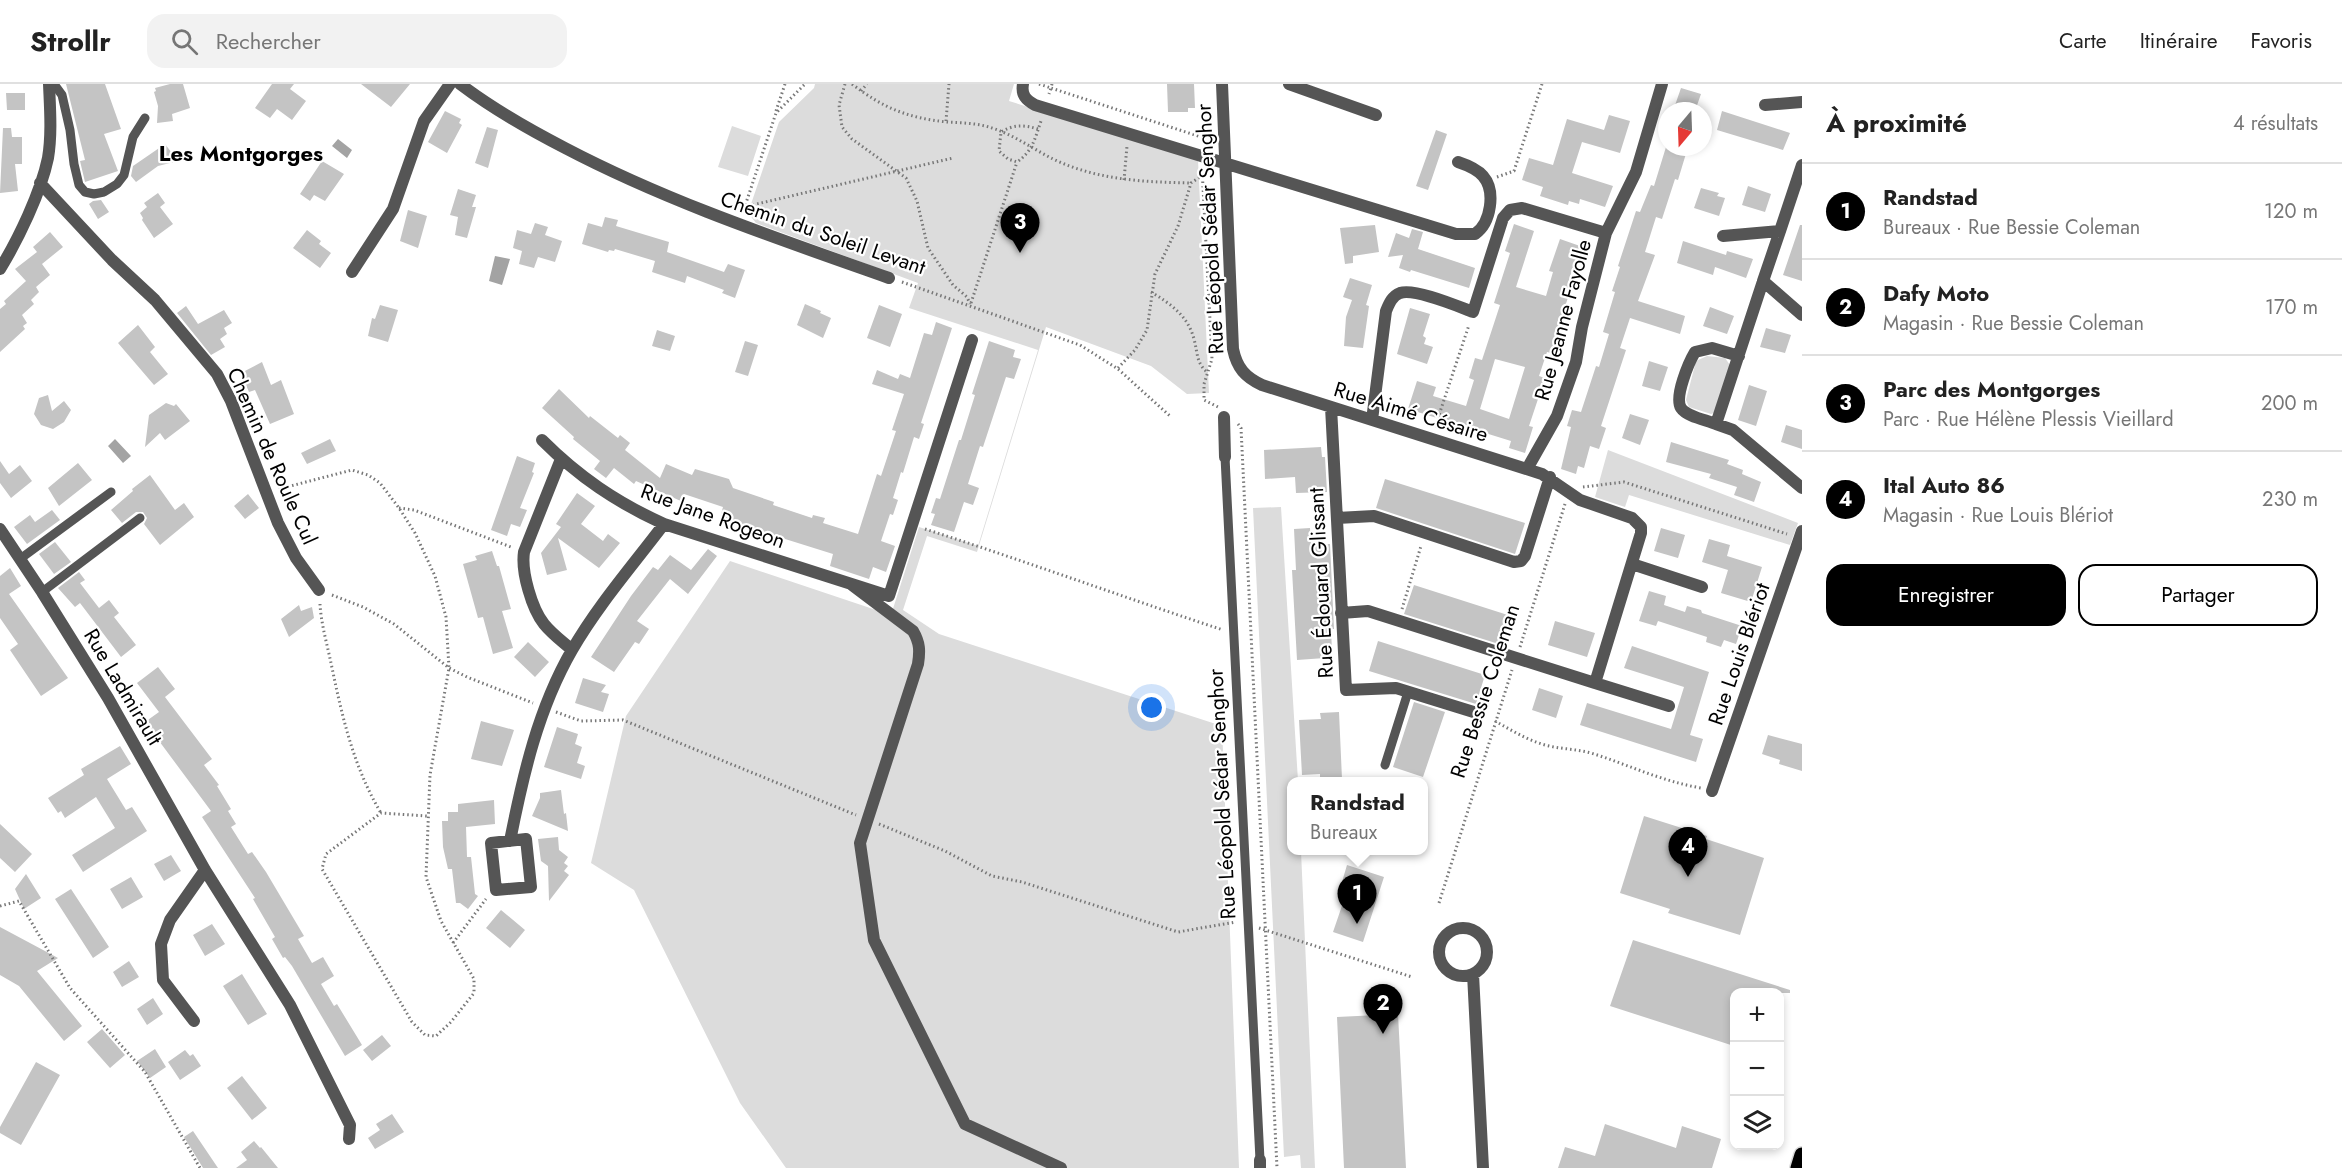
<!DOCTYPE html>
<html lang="fr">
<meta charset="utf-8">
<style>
:root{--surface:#fff;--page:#f2f2f2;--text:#222;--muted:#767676;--line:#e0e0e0;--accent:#000}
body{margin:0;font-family:Jost,sans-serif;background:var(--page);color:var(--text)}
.controls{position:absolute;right:18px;bottom:18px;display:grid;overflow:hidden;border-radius:12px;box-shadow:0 3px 9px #0003}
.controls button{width:54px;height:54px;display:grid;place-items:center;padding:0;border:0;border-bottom:2px solid var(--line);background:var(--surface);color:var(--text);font:30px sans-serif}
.compass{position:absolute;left:1658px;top:18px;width:54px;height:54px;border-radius:50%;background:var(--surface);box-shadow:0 3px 9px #0003;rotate:199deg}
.you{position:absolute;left:1152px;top:624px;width:21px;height:21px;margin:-15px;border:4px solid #fff;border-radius:50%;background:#1a73e8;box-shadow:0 0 0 9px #1a73e833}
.badge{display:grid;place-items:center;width:39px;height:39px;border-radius:50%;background:var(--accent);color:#fff;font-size:20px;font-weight:700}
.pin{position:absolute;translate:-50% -50px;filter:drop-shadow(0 2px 3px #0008)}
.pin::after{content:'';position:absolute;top:32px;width:21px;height:18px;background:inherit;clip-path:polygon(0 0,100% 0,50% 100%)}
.popup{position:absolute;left:1287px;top:693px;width:141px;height:78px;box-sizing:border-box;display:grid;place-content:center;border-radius:12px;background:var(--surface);filter:drop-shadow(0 2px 4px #0005);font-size:20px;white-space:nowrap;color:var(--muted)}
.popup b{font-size:22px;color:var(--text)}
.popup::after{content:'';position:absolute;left:50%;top:100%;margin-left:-12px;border:12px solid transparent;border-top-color:var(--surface)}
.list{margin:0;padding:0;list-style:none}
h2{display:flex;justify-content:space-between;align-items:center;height:78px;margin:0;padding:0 24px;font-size:26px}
h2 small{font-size:20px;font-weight:400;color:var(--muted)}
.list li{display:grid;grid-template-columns:39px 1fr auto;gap:18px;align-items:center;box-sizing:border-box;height:96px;padding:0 24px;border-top:2px solid var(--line)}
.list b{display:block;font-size:22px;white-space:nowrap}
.list p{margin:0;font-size:20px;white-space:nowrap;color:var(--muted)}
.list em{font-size:20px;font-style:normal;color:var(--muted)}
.actions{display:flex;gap:12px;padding:18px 24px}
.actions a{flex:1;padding:14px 0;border:2px solid var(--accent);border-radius:18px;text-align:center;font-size:21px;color:var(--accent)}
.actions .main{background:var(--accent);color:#fff}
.icon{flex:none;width:33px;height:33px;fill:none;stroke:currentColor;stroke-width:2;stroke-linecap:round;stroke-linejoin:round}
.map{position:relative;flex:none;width:1802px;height:1084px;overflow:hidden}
header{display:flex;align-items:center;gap:36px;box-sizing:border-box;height:84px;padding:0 30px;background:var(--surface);border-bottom:2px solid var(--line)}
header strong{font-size:28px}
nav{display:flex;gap:33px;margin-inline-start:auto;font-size:21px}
.search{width:420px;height:54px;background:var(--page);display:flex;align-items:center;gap:15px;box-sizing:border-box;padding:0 21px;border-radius:18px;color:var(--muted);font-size:22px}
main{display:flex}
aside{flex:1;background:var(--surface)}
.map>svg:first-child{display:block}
.green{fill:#dcdcdc}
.water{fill:#a3a3a3}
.building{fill:#c4c4c4;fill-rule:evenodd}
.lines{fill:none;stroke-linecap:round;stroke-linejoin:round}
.primary-casing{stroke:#dbdbdb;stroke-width:18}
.path{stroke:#777;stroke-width:3;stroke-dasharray:1.5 3;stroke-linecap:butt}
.service{stroke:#555;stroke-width:9}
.minor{stroke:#555;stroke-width:12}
.primary{stroke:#000;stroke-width:15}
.labels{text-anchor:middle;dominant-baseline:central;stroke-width:4.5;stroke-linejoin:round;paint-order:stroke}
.street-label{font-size:21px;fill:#000;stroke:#fff}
.neighbourhood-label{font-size:22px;font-weight:bold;fill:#000;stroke:#fff}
</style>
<header>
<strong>Strollr</strong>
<div class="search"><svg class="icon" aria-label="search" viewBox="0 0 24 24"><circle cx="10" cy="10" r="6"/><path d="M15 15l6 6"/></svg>Rechercher</div>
<nav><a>Carte</a><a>Itinéraire</a><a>Favoris</a></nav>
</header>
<main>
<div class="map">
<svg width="1802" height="1084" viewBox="0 0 1802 1084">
<rect width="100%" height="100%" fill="#fff"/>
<!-- green -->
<path class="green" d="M815,0h199l-5,17 189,59 11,233 -22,1 -36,-28 -105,-39 -69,225 -50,-16 -24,74 36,24 283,92 17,442h-453l-46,-65 -106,-213 -43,-27 35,-147 104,-155 161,54 28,-88 59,19 60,-196 -129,-42 9,-25 -162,-60 -7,-9 1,-7 29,-85 35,-34z
M732,42l29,10 -13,40 -30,-9z
M1707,272l18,2 5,7 -16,48 -3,1 -22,-7 -3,-7 10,-39z
M1608,366l190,73 -8,22 -161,-50 -4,12 -30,-10z
M1281,423l17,274 -7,1v68l10,1 14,317h-14l-1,-13 -16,2 -31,-649z"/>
<!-- water -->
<path class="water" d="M338,55l14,11 -5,8 -15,-12z
M495,172l15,3 -8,26 -13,-4z
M115,355l16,17 -8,7 -15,-17z"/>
<!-- building -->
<path class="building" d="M66,0h39l16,45 -17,5 14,37 -33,11 -5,-21 5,-1z
M170,0h13l7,24 -18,6 1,7 -16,2 1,-17 -4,-14 2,-1 -1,-3z
M272,0h22l-4,5 16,12 -14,19 -15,-11 -7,9 -15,-10z
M361,0h49l-19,23z
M1167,0h27l1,24h-7v4h-20z
M1681,4l20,6 -6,17h-22z
M6,9h19v17h-18z
M445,27l16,8 -2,4 3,2 -15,28 -19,-11z
M1722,27l68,22 -7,17 -66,-20z
M1609,31l21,6 -10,32 -38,-11 -10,31 41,13 -8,21 -25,-8 -1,5 -10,-3 -1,4 -28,-9 3,-9 -21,-7 7,-22 24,7 14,-46 37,11z
M487,43l11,3 -10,38 -13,-5z
M3,44h8l1,9h10v27h-7l3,27 -18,2z
M1436,46l11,4 -19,56 -12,-4z
M165,60l13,17 -20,5 -22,16 -5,-6 2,-10z
M1666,63h22l-10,33 -3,-1 -13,40 -6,-2 -11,35 10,3 -17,46 47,15 -5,18 -50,-16 -10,30 6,2 -25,76 5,2 -7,21 -9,-3 -6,22 -6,-2 -2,8 -15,-5 10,-42 -4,-1 5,-16 9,2 15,-46 3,1 10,-33 -6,-2 12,-40 -3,-1 8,-24 -2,-1 18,-55 4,1 11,-27 3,1z
M322,77l22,13 -19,27 -11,-6 -4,6 -10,-7z
M1748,102l23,8 -6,18 -23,-7z
M1701,104l18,5 -2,3 8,2 -6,18 -25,-8z
M458,105l18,6 -4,12h4l-9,31 -12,-3 3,-18 -8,-2z
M158,109l7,10 -5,4 13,17 -19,14 -12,-18 1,-2 -3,-5 7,-6 -3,-4z
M101,116l8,12 -11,7 -9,-15 4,-3z
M408,126l19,6 -9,32 -18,-7z
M605,133l13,3 -2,6 53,16 -2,10 57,20 4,-8 17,6 -10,28 -13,-5 2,-3 -37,-14 -2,7 -33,-11 3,-11 -40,-12 -1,2 -5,-1 -1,2 -26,-8 6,-21 14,4z
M535,139l13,4 -3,8 17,6 -7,21 -17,-5 -4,11 -15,-4 3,-13 -9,-3 4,-18 14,4z
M1514,140l20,7 -18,56 30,9 7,-24 -4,-1 11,-32 20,7 -12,37 4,2 -9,28 2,1 -4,11 3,1 -9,28 -8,-2 -8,24 6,2 -16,48 4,1 -8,26 -16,-5 2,-7 -103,-32 9,-28 19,6 -3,9 33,10 8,-26 -5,-2 6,-20 7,2 18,-55 -6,-2 16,-50 -5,-2zM1495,275l30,8 -16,52 -29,-10z
M1375,141l4,27 -26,4v7l-8,1 -5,-36z
M1800,141h2v56l-19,-6z
M1412,145l11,3 -5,17 57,19 -6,20 -58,-18 -1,2 -11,-4 4,-13 -15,2 8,-24 13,5z
M307,146l14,11 -2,3 12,9 -11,15 -27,-20z
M50,148l13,15 -21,17 8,11 -14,12 3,5 -8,8 3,4 -12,11 5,8 -4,3 2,3 -25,23v-43l6,-5 -2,-3 22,-20 -11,-12 22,-17 -4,-5z
M1683,157l43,14 1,-4 26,8 -7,19 -31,-11 -2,8 -36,-12z
M1350,194l22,7 -6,20 3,1 -6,42 -19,-2 2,-29 6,-17 -9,-3z
M805,220l16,7 -1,2 11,5 -8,20 -26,-13z
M380,221l18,5 -10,32 -20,-6 4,-18 3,1z
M879,221l23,9 -12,33 -23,-9z
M186,222l12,18 26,-14 8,13 -8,5 3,6 -7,5 5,8 -14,8 -34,-42z
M1710,223l24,9 -7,18 -24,-8z
M1410,224l20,6 -7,22 3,2 -2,6 9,3 -6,17 -30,-10z
M936,238l16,6 -31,95 3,1 -5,15 -5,-2 -11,36 -2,-1 -8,26 5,2 -5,15 -3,-1 -9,27 14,5 -9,26 -13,-5 -4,12 -39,-13 3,-12 -77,-24v2l-36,-14 3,-11 -39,-13 -2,1 4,3 -3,4 -47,-21 -2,3 -20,-16 -8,10 -12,-9 6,-8 -27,-22 1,-2 -32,-29 17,-19 30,29 1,-2 28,22 2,-3 10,8 -5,7 35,28 6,-14 26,11 3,-6 34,10 4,9 41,14 -1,3 39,13 1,-3 12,3 -2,5 35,11 19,-60 4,2 15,-45 -4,-1 12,-36 -32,-10 5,-14 21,9 2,-5 10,4 14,-45 8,2z
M138,241l17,22 -5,5 18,22 -14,11 -36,-42z
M1766,244l25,7 -6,18 -25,-6z
M657,246l18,6 -5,15 -18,-5z
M745,257l13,4 -10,31 -13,-4z
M989,257l26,9 -2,7 8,2 -7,20 -8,-2 -23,70 -3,-1 -12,38 11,4 -6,17 -9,-3 -10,30 -23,-7 4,-11 -4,-1 5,-15 4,1 19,-59h2l14,-45 -3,-1z
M1649,277l19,6 -8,24 -18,-5z
M262,278l9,23 10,-5 13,34 -24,10 -15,-34 -6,2 -8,-19z
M1749,301l18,6 -11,35 -18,-6z
M48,311l4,16 12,-10 7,9 -7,12 -11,7 -12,-4 -7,-11 5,-16z
M166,319l8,3 2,-2 14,17 -25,19 -5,-7 -15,14 4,-32z
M1630,330l19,6 -9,25 -18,-7z
M1786,341l16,5v19l-21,-7z
M330,355l6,12 -29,13 -6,-11z
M1671,358l58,18 -2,4 16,6 -1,4 19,8 -7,20 -20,-7 3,-8 -28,-9 2,-4 -45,-12z
M1321,363l1,10h3l2,35 -31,1 -1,-16 -30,2 -1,-29z
M517,372l18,7 -3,9 2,1 -14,35 7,2 -7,17 -9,-3 -4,12 -16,-6z
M0,377l9,13 11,-9 12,16 -21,17 -11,-15z
M78,379l14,17 -33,26 -11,-18z
M150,391l25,35 9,-7 10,14 -34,28 -16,-21 3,-6 -4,-6h-7l-14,11 -11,-13 22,-19 -1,-2z
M1385,395l140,44 -10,31 -139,-46z
M577,409l18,13 -14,18 22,17 5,-7 12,9 -21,25 -41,-30 9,32 -20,5 -6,-22 20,-26 -5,-3z
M248,410l11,14 -14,11 -11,-13z
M52,426l8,10 -33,24 -13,-17 16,-12 5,7z
M1310,444l1,17 19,-1 4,85h-3l1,23h-8l1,6 -28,2 -5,-90h4l-2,-41z
M1661,444l24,7 -7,23 -24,-7z
M1709,455l21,6 -3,11 35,11 -11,35 -30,-9 7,-23 -26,-8z
M55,458l16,20 -17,12 -15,-20z
M708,465l9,7 -29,38 -18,-15 -33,42 12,8 -10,15 -4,-2 -21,30 -23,-15 40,-61 22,-29 5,3 12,-15 21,15z
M492,467l5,15h2l12,43 -9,2 11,37 -20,6 -10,-37 -5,1 -15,-54 14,-4 -2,-4z
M10,484l11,18 -12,8 59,84 -27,18 -31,-46 8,-6 -18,-26v-42z
M79,488l6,8 -5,3 19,25 10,-8 10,13 -5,4 22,28 -15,12 -41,-54 -5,4 -17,-19z
M1414,501l100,32 -9,29 -101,-32z
M1649,507l17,5 -2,9 21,7 2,-6 14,4 1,3 40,13 -6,18 -12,-4 -3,7 -15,-5 1,-5 -49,-16 -2,5 -17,-5z
M299,521l2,6 11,-4 2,11 -25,19 -8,-18z
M1555,537l40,12 -8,24 -39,-12z
M1378,557l107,34 -9,29 -107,-33z
M528,558l21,20 -14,15 -21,-20z
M1632,562l77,26 -19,63 13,4 -7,23 -116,-37 7,-22 84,26 13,-42 -60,-19z
M158,583l17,22 -10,8 47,62 -8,6 15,20 -2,1 14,23 -3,2 8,13 -5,3 17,27 4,-2 14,20 38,64 -6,3 14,24 11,-6 11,19 -13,8 13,22 3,-2 25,41 -17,11 -53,-90 -7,-9 -2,1 -11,-19 3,-2 -22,-38 2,-1 -53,-81 9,-6 -66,-89 14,-10 -22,-29z
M583,594l23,7 -5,7 8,2 -6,18 -28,-9z
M1539,604l24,8 -7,22 -24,-8z
M1414,618l31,10 -22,65 -30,-10z
M1339,628l3,67 -22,2v-7l-18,1 -3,-55 22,-1 -1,-6z
M481,637l33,9 -12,36 -31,-7z
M557,643l21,7 -3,10 7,3 -5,16 8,3 -4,13 -37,-12z
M1768,651l34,9v27l-23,-7 1,-4 -18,-6z
M120,662l11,18 -24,15 19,31 6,-3 15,24 -64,41 -11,-17 43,-27 -19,-31 -31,21 -4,-7 -3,2 -10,-15 36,-23 -3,-6z
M561,706l3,24 2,-1 2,18 -36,-15 8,-18v-5z
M494,716l1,24 -29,3 1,30h4l4,37 3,2 -10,13 -8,-6h-4l-4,-34h-4l-5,-22 -1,-26h6v-9h10v-8z
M1644,732l63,20 -1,3 58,19 -24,77 -72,-22 2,-4 -50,-16z
M0,740l32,30 -17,18 -15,-14z
M558,753l1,13 9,7 -4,6 4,3 -4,5 5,4 -20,26 -1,-35 -7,-5 -3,-22z
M171,771l10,16 -17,10 -10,-17z
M1347,781l37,12 -21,65 -30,-10 13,-38 -7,-2z
M26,790l15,24 -17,11 -9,-20z
M131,793l12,20 -21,12 -12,-20z
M71,805l38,58 -16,11 -38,-59z
M501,826l24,20 -15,18 -24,-20z
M212,840l13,20 -20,12 -12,-21z
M0,843l58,31 -21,13 45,55 -18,15 -45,-55 -19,-11z
M1633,856l157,50v3h-56v53l-124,-40z
M129,877l10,16 -17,10 -9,-15z
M242,890l25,40 -19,11 -25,-39z
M153,914l10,16 -16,11 -10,-16z
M1398,930l8,154h-62l-7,-151z
M102,945l23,26 -15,13 -23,-26z
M382,951l9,11 -19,15 -9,-11z
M155,965l11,18 -16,11 -13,-17z
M185,966l5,6 3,-2 8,12 -21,14 -12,-18z
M36,978l24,13 -39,70 -21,-12v-6z
M242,992l25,32 -15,12 -25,-32z
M392,1030l12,18 -29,17 -7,-11 12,-8 -4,-6z
M1605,1040l71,24 6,-22 39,13 -9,29h-154l7,-21 30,9z
M193,1047l25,37h-15l-19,-31z
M254,1057l6,7 1,-1 17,21h-42l11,-8 -6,-8z"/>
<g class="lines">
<!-- primary casing -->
<g class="primary-casing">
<path id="primary" d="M1798,1084l4,-13"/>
</g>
<!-- path -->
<path class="path" d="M845,0l-6,21 3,22 10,12 54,39 11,23 11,47 25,37 14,12 3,7
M852,0c31,24 56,34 95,38 15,1 31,1 45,6 22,7 41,21 61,31 44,21 90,23 138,24
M1039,0l12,4 -2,6
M1052,0l-1,4 150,49
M861,7l6,-7
M776,27l9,-27
M946,37l3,-37
M1038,45c-13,-4 -24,-5 -37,3l-2,19 9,8 9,3c16,-11 18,-24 24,-41
M1202,84l10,191 -8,25v16l14,7
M1497,93l17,-6 28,-87
M1124,96l3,-34
M744,123l209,-49
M744,125l32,-96 29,-29
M902,198l178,63 38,24 53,48
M1151,208c20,12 37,24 43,47 4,15 2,24 14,34
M971,219l46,-141
M1118,284l17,-18 12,-20 8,-56 23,-48 13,-43 12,-8
M1238,340l3,4 36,740
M1435,343l34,-102
M1583,403l41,-5 163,52
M279,405l73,-19 16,5 12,8 19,25 16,25 20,43 11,41 3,51 -19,107 -4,102 15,44 33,58v14l-23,29 -15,14 -11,-1 -13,-13 -90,-153 4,-15 55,-41 46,3
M399,424l15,2 97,37
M925,445c100,32 198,68 298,101
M332,511l31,12 31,17 55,44 18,9 66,26
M320,520c1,19 7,40 11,59 11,53 22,103 50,150
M1402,525l19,-63
M1520,563l45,-143
M556,628l25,9 42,-1 233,95
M1495,637c16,9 32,19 50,24 15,4 31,4 46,8 38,12 70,28 110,35
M879,740l66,27 47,25 30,6 156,50 58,-10
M1439,819l73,-233
M0,822l19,-5 51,87 75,84 55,96
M1259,844l153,49
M453,859l33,-44"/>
<!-- service -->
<path class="service" d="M54,0l8,11 8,35 4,34 5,21 6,7 9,2 10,-2 13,-8 7,-9 9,-38 12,-19
M1225,373l35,703
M20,475l91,-67
M42,508l98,-74
M1385,681l23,-73"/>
<!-- minor -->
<path class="minor" d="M460,0c33,25 68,45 105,64 103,54 214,91 324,130
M1023,0c-2,11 3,16 12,21l421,129h19c16,-11 21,-43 8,-58 -6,-7 -16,-11 -25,-14
M1222,0l11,265c4,19 12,28 29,36l280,89 38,26 52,18 9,9v6l-46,150 -227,-72 -27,2
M1289,0l87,31
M1765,21l37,-3
M40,99l72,77 43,40 62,74 14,27 47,122 18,35 23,32
M1780,147l-17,50 39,34
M1606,149l30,-61 26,-88
M1723,152l57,-5 22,-66
M0,185c18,-29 41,-77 48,-111 4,-24 2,-50 1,-74
M352,188l41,-63 31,-88 26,-37
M1763,197l-47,143 17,6 69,58
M1331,323l15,283 50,-2 84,26
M1224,333l1,40
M1372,336l14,-109c3,-7 6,-15 14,-18 15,-5 57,13 73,19l30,-94 7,-8 12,-2 84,25 -24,94 -6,35 -19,54 -30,53
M1716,340c-9,-4 -29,-7 -35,-16 -7,-11 8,-46 14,-56l17,-4 27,8
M542,356c37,37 74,62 122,84l225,72 83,-256
M561,375l-37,93c-3,20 8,57 20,72 8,10 19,18 28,26
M1337,434l37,-2 140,46 7,-1 4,-5 25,-79
M0,445l42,63 66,106 97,172 85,135 60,120 -1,14
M1632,480l70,23
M852,501l61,46c7,12 7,20 5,33l-58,179 14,97 91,184 96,44
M1595,599l74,23
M1712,707l90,-260
M526,755l5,48 -35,3 -5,-47z
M510,757c13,-66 28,-132 62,-191 26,-45 61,-85 92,-126
M1439 868a24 24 0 1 1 48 0a24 24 0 1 1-48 0Z
M1473,890l10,194
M194,937l-31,-41 -2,-36 9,-24 35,-50
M1260,1076v8"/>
<!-- primary -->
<use href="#primary" class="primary"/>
</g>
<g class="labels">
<!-- street labels -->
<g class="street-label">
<text transform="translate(1210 145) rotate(-93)">Rue Léopold Sédar Senghor</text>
<text transform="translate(823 149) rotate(19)">Chemin du Soleil Levant</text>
<text transform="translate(1563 236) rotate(-75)">Rue Jeanne Fayolle</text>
<text transform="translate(1411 328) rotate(17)">Rue Aimé Césaire</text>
<text transform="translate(272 372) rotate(66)">Chemin de Roule Cul</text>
<text transform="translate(713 432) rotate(20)">Rue Jane Rogeon</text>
<text transform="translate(1321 499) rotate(-93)">Rue Édouard Glissant</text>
<text transform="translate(1739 570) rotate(-71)">Rue Louis Blériot</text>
<text transform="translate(123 603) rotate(59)">Rue Ladmirault</text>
<text transform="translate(1485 607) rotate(-72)">Rue Bessie Coleman</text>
<text transform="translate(1222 710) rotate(-93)">Rue Léopold Sédar Senghor</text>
</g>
<!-- neighbourhood labels -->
<g class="neighbourhood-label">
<text x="241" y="69">Les Montgorges</text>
</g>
</g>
</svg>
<div class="controls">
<button>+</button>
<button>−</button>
<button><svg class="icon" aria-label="layers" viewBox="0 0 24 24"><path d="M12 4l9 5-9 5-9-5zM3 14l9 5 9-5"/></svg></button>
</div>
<svg class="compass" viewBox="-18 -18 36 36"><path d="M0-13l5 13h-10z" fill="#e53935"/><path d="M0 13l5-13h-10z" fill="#767676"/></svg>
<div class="you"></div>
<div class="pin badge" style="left:1357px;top:840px">1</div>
<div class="popup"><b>Randstad</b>Bureaux</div>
<div class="pin badge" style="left:1383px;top:950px">2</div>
<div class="pin badge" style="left:1020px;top:169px">3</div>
<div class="pin badge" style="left:1688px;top:793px">4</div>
</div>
<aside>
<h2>À proximité<small>4 résultats</small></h2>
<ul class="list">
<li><span class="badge">1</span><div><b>Randstad</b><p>Bureaux · Rue Bessie Coleman</p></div><em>120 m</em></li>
<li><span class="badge">2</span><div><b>Dafy Moto</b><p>Magasin · Rue Bessie Coleman</p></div><em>170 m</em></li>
<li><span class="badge">3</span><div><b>Parc des Montgorges</b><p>Parc · Rue Hélène Plessis Vieillard</p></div><em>200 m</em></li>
<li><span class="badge">4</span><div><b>Ital Auto 86</b><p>Magasin · Rue Louis Blériot</p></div><em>230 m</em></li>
</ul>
<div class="actions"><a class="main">Enregistrer</a><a>Partager</a></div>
</aside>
</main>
